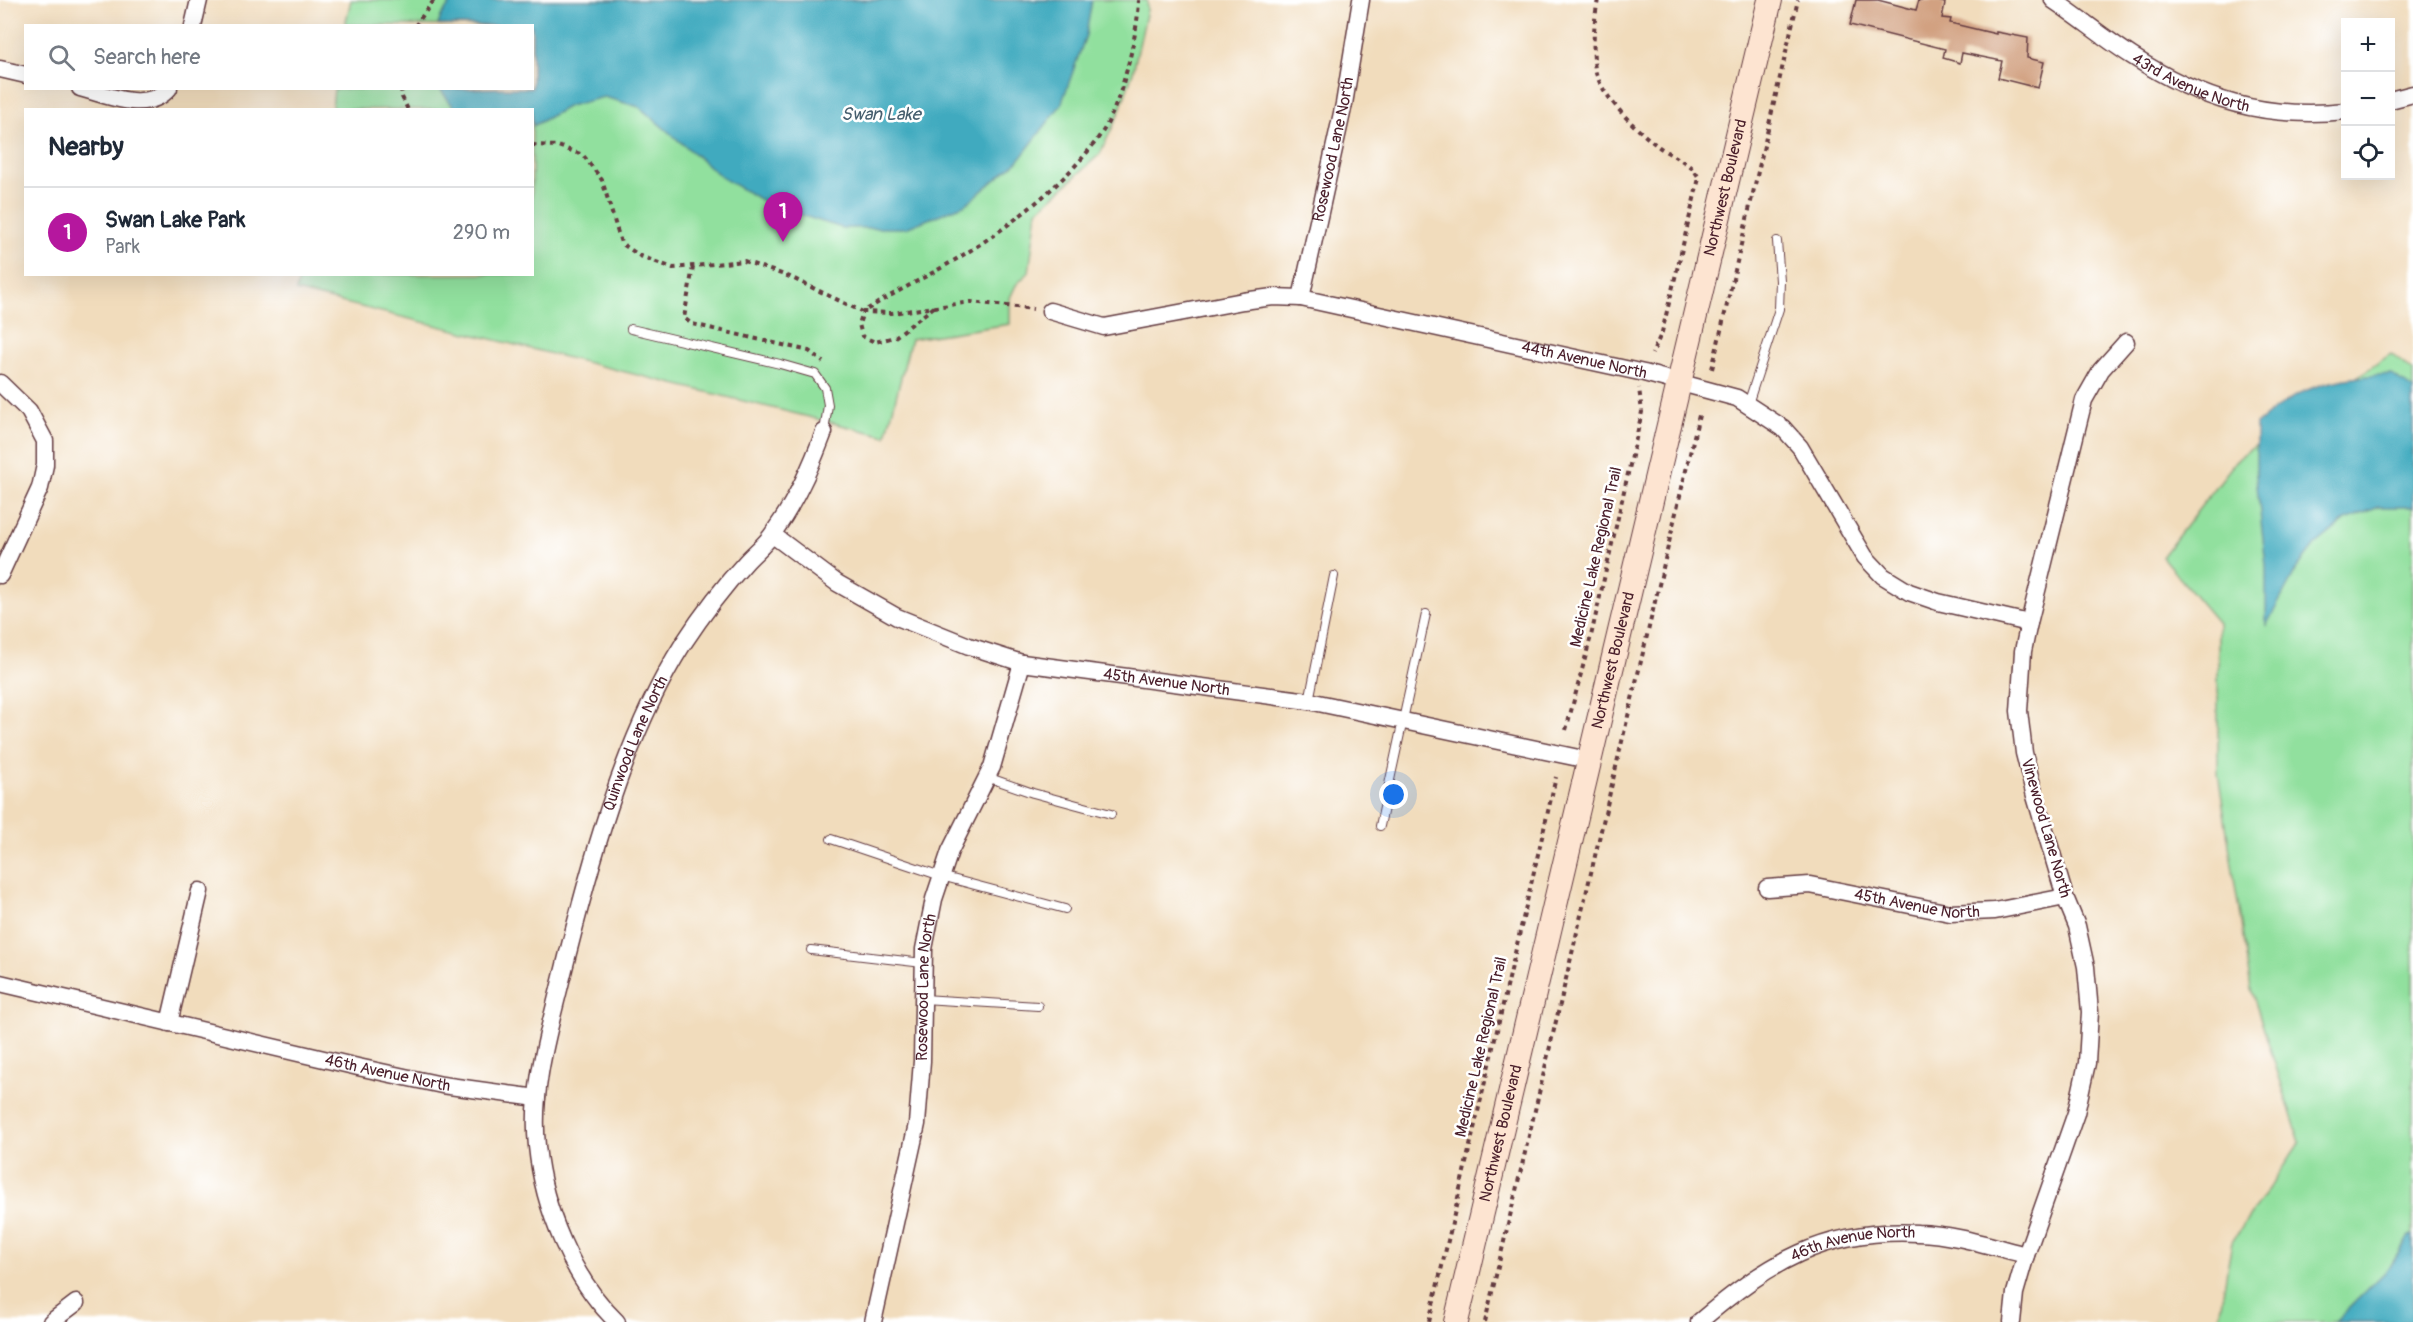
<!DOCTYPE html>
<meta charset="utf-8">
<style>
:root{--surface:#fff;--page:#f2f2f3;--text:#1f2937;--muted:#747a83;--line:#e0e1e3;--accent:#b5179e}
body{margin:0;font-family:Pangolin,sans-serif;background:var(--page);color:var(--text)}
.controls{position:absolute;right:18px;top:18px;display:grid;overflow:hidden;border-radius:0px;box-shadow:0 6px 24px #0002}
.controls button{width:54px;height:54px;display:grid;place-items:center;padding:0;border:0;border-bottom:2px solid var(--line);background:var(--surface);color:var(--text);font:30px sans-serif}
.you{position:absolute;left:1394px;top:795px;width:21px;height:21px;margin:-15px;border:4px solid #fff;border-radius:50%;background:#1a73e8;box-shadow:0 0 0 9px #1a73e833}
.badge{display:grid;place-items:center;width:39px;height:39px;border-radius:50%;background:var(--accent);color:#fff;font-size:20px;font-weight:700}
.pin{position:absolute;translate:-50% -50px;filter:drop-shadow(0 2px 3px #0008)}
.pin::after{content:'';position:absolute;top:32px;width:21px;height:18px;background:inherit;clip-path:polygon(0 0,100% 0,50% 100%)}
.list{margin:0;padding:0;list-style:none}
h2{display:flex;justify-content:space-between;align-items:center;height:78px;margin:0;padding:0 24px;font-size:26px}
h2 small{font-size:20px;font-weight:400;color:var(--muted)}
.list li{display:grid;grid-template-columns:39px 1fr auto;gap:18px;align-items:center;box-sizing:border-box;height:90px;padding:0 24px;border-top:2px solid var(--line)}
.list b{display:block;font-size:22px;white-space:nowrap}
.list p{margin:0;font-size:20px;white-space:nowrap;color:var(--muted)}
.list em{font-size:20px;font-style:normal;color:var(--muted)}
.icon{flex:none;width:33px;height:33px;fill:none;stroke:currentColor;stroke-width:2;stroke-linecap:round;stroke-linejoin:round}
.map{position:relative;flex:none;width:2413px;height:1322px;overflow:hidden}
.search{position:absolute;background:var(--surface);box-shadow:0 6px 24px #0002;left:24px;top:24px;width:510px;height:66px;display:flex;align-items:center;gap:15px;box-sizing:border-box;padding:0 21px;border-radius:0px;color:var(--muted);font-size:22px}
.panel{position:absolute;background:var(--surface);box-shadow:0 6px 24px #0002;left:24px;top:108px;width:510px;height:168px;border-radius:0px}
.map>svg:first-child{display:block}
.green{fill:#91e09e;stroke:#6e8064;stroke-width:1.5}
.water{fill:#40aabf;stroke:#456475;stroke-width:1.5}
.building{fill:#d2a181}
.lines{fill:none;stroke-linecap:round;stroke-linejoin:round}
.service-casing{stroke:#633b41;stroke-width:10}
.minor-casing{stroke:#633b41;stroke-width:19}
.secondary-casing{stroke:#633b41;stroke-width:26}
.path{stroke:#633b41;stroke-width:4;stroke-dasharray:4.5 4.5;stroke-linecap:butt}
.service{stroke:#fff;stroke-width:8}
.minor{stroke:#fff;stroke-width:16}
.secondary{stroke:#fde4d1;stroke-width:24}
.labels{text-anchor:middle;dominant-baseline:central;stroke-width:5;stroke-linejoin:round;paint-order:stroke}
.street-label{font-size:16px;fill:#4a1f2b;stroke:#fff}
.water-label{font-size:18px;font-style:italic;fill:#465e6e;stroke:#fff}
</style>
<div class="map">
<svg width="2413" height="1322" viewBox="0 0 2413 1322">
<rect width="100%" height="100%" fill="#fff"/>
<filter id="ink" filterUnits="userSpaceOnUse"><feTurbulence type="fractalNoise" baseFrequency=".0167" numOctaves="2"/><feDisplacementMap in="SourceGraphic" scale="12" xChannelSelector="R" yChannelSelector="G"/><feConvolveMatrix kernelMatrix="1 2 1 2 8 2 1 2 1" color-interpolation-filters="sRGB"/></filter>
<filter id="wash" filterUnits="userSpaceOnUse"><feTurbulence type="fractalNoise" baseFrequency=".008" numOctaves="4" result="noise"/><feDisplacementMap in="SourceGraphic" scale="24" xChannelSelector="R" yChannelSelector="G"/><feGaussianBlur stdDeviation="1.35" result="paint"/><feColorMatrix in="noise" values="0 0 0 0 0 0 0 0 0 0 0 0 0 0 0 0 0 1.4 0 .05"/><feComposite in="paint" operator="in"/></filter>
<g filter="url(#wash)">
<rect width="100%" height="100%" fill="#f1dcbc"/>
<!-- green -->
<path class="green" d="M351,0h796v10l-14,62 -14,41 -19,41 -63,57 -8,61 -13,13 -6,13v26l-99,15 -25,97 -590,-145 4,-16 232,-1v-164l-200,-1 2,-20 198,-1v-62l-187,-1z
M2391,354l22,17v951h-195l14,-80 68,-100 -49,-153 -33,-216v-150l-56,-66 77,-100z"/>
<!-- water -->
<path class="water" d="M453,0h639l-6,35 -25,70 -42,55 -53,44 -60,24h-64l-70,-22 -48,-27 -85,-72 -35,-10 -35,9 -36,20 -1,-16 -77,-1 -15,-20 92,-1v-62l-94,-1 3,-9z
M2391,374l22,15v118h-34l-33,13 -31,25 -17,22 -32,59v-60l-10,-89v-53c46,-40 76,-46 135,-50z
M2413,1235v87h-78l55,-55 19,-31z"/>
<g id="blocks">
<!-- building -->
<path class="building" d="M1856,0h22l38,10 3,-10h15l11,3 -3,15 9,1 -1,4 46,11v-2l32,6 -1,20 17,4 -6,26 -40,-10 4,-17 -40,-8 -2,10 -17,-5 2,-9 -95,-24z"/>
</g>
</g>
<g filter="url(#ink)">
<use href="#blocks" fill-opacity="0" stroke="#633b41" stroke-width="1.5"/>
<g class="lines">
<!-- service casing -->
<g class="service-casing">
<path id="service" d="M631,329l149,35 35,10 10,14 3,17 -4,27
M1748,404l31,-95 1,-28 -3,-40
M1309,701l25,-125
M987,777l46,16 78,21
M1380,826l46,-212
M831,839l110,37 124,33
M811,950l112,13
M923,999l115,7"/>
</g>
<!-- minor casing -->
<g class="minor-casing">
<g id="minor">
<path id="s1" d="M2053,0c27,18 52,39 79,56 68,44 133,64 214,55"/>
<path d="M193,26l6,-26"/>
<path d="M0,69l26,6"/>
<path d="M80,88c28,7 67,26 89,0"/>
<path d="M2390,100l23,-6"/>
<path id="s2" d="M1301,298l43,-194 17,-104"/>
<path id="s3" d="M1050,311l54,16 139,-26 30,-4 28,1 343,75 93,25 46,30 17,19 65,110 18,19 26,16 29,10 91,21"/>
<path d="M0,383l29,28 16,30v24l-5,23 -40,87"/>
<path id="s4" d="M773,535l64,48 60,34 72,29 53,17 287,38 279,59"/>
<path id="s5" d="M1767,888l43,-3 140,28 45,-2 70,-14"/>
<path id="s6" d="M0,983l358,84 84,18 95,13"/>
<path d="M169,1023l31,-132"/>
<path d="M51,1322l25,-19"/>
<path id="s7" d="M617,1322c-45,-43 -74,-115 -80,-176 -6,-56 11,-112 24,-165 27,-110 61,-241 122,-337 19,-29 40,-57 63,-82 9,-10 20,-18 27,-29 22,-30 38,-66 51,-101"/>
<path id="s8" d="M873,1322l44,-198 5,-63 2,-112 10,-50 16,-48 42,-84 30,-104"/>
<path id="s9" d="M1699,1322c69,-59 125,-94 219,-89 36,1 72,13 108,22"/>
<path d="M2012,1322l3,-29 11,-38 50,-142 11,-50 3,-51 -4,-45 -9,-41 -12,-29 -30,-101 -11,-43 -5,-42 4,-60 6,-28 55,-223 17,-30 25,-28"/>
</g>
</g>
<!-- secondary casing -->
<g class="secondary-casing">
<g id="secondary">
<path id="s10" d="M1456,1322l314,-1322"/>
</g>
</g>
<!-- path -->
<path class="path" d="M1598,0c-4,19 -6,50 -3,69 5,27 44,63 64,78 14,10 32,15 40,31l-37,154 -10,22
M415,26l19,-26
M401,88l1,9 6,13
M532,145l26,1 25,9 19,25 19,63 19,13 33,12 71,-7 46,16 73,35c33,-21 68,-37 100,-57 48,-29 109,-77 140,-124 18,-27 35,-98 36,-131
M693,267l-9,51 8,6 117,27 14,11
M934,307l-39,30 -20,5 -13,-6 -3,-12 4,-12 29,1 79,-11 62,7
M1712,369l86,-369
M1566,730l25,-94 51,-224 -3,-24
M1429,1322l127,-545
M1485,1322l215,-911"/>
<!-- service -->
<use href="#service" class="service"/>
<!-- minor -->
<use href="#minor" class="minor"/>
<!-- secondary -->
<use href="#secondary" class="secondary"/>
</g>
</g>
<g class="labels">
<!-- street labels -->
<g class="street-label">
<text stroke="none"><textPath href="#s1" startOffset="162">43rd Avenue North</textPath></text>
<text stroke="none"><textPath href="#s2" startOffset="152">Rosewood Lane North</textPath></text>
<text stroke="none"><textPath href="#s10" startOffset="1166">Northwest Boulevard</textPath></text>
<text stroke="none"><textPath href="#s3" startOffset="546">44th Avenue North</textPath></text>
<text transform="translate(1596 557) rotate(-77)">Medicine Lake Regional Trail</text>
<text stroke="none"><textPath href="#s10" startOffset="680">Northwest Boulevard</textPath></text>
<text stroke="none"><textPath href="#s4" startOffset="428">45th Avenue North</textPath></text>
<text stroke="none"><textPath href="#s7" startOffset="614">Quinwood Lane North</textPath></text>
<text transform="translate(2046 828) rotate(74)">Vinewood Lane North</text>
<text stroke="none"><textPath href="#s5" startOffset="152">45th Avenue North</textPath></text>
<text stroke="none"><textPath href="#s8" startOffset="340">Rosewood Lane North</textPath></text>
<text transform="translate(1481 1047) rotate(-77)">Medicine Lake Regional Trail</text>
<text stroke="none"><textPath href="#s6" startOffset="398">46th Avenue North</textPath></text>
<text stroke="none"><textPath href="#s10" startOffset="194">Northwest Boulevard</textPath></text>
<text stroke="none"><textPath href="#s9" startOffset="177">46th Avenue North</textPath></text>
</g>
<!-- water labels -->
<g class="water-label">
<text x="881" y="114">Swan Lake</text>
</g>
</g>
</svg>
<div class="controls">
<button>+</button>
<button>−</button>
<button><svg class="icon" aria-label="locate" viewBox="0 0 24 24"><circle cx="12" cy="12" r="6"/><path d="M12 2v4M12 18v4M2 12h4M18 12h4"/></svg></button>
</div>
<div class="you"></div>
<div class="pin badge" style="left:783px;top:242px">1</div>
<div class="search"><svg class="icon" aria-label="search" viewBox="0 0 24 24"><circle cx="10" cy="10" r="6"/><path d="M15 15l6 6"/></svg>Search here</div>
<section class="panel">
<h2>Nearby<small></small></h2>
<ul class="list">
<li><span class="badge">1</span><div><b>Swan Lake Park</b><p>Park</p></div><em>290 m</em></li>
</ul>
</section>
</div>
